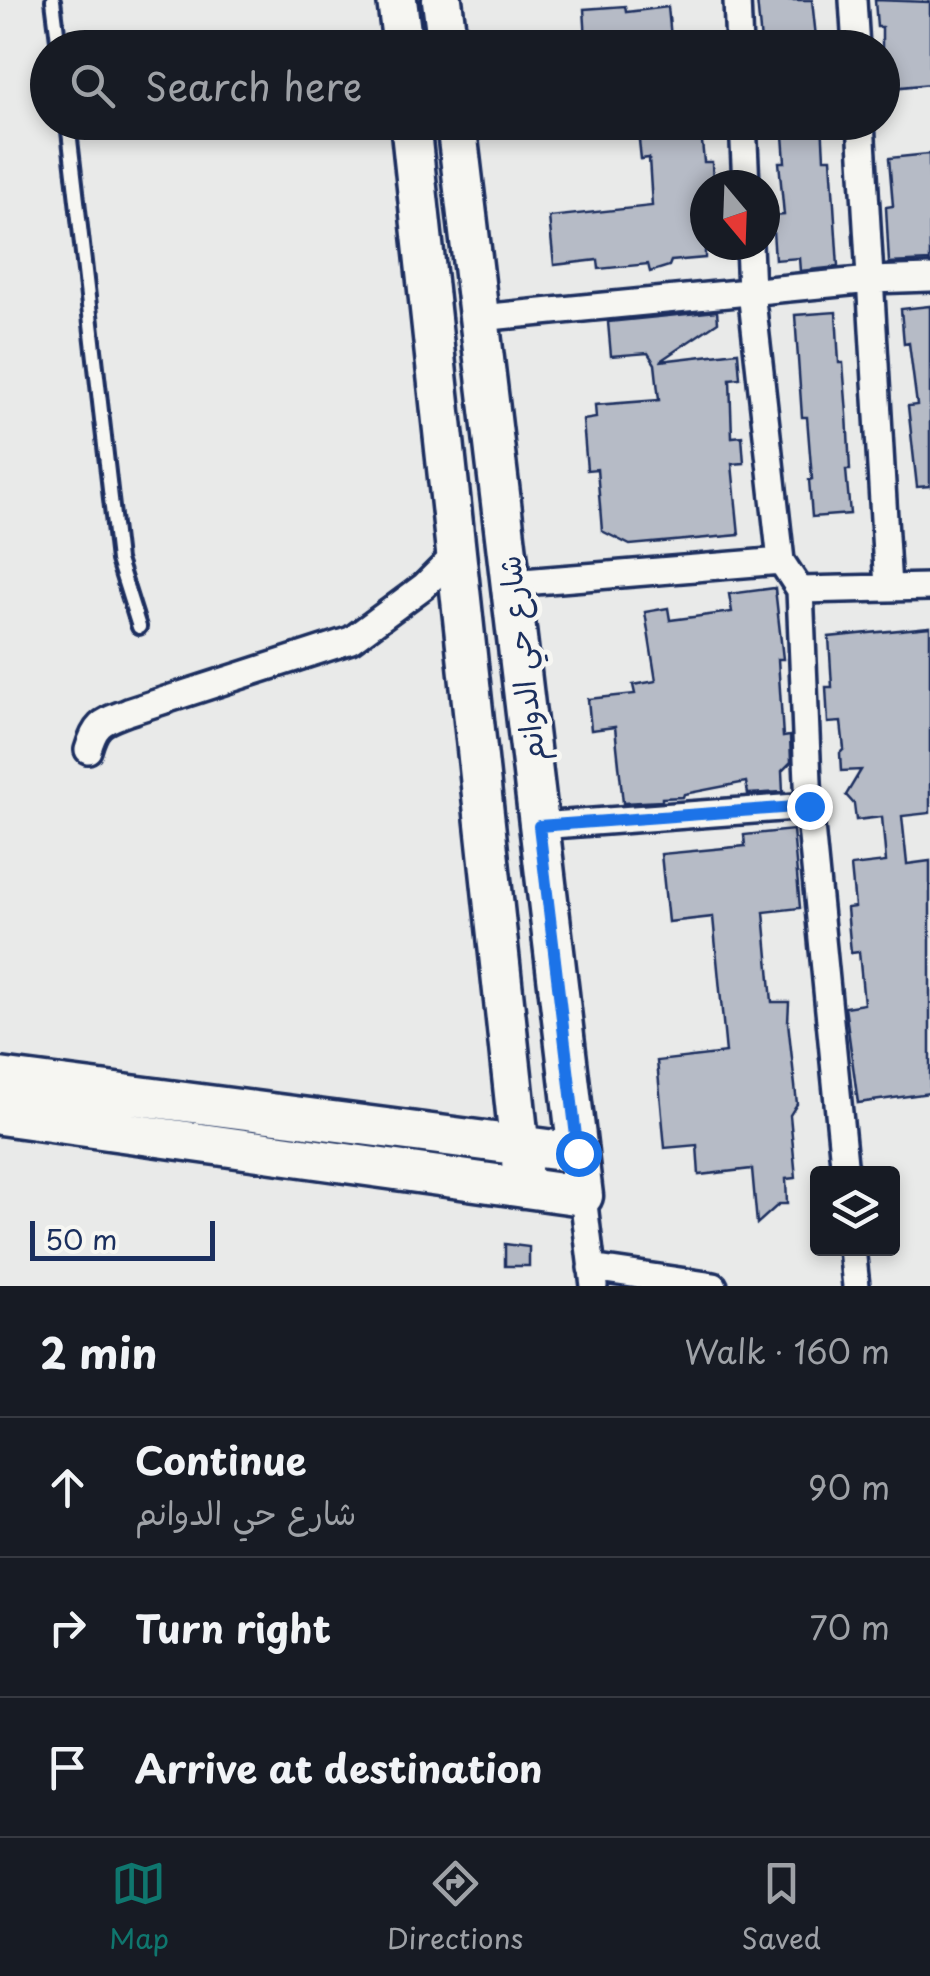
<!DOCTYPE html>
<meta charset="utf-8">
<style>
:root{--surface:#171b24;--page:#242831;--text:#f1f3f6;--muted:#9ea1a6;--line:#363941;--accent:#0f766e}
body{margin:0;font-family:"Playpen Sans","Playpen Sans Arabic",sans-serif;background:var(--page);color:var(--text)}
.controls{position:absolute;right:30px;bottom:30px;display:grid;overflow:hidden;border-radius:10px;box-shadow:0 5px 15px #0003}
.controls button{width:90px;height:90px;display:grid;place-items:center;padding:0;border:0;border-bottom:2px solid var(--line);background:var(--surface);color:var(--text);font:50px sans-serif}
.compass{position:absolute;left:690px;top:170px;width:90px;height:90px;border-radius:50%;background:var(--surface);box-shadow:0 5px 15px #0003;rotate:161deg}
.scale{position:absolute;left:30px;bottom:25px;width:185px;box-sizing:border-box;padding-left:10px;border:5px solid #1b2f5e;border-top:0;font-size:28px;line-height:35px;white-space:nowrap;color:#1b2f5e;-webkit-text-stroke:8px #f6f6f2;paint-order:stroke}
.stop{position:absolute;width:30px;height:30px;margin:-22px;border:8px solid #1a73e8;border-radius:50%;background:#fff}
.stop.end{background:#1a73e8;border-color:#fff;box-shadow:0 2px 10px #0008}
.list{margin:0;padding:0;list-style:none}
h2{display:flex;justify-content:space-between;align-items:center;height:130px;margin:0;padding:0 40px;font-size:42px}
h2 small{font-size:32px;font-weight:400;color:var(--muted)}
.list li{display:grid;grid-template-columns:65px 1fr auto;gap:30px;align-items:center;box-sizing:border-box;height:140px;padding:0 40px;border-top:2px solid var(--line)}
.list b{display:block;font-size:38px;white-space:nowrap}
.list p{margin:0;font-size:32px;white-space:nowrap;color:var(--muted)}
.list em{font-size:32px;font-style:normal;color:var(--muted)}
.icon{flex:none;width:55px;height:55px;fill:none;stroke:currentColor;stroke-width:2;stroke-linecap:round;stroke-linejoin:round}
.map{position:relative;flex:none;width:930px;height:1286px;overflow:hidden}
.search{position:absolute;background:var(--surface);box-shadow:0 5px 15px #0003;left:30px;right:30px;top:30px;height:110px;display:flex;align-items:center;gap:25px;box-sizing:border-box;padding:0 35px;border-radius:55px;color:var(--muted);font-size:38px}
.sheet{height:550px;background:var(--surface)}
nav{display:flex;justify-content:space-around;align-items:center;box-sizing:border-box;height:140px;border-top:2px solid var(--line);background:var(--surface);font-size:28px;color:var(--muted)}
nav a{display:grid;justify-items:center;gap:5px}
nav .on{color:var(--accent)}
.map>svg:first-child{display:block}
.building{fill:#b6bbc6;stroke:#1b2f5e;stroke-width:2.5}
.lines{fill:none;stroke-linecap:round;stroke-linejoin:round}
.lane-casing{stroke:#1b2f5e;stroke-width:20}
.street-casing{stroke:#1b2f5e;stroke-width:32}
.primary-casing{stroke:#1b2f5e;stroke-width:45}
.lane{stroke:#f6f6f2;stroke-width:12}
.street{stroke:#f6f6f2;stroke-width:25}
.primary{stroke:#f6f6f2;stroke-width:38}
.route{stroke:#1a73e8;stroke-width:12}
.labels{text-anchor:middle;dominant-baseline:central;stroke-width:10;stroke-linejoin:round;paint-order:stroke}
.street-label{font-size:30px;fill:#1b2f5e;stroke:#f6f6f2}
</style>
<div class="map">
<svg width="930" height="1286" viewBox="0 0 930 1286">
<rect width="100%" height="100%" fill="#e9eae9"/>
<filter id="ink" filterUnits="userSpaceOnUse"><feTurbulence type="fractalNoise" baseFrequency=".01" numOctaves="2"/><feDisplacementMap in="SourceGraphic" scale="20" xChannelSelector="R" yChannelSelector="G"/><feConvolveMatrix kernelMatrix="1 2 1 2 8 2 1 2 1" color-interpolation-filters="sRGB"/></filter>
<g filter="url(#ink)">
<!-- building -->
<path class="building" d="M757,0h55l4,37 -55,5z
M875,0l55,2v82l-48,5v-62h-5z
M625,6l1,6 42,-5 4,41h-70l-1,-10 -15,2 -2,-31z
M637,122h63l4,40h8l1,23h-8v73l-34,3 -2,5 -19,6 -2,-8 -49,5 -1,-9 -44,5 -5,-48 103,-11 -3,-48 -8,1z
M782,122h40l2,36h7l7,109 -38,4 -1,-13 -24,2 -3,-44 12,-1 -5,-53h6z
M929,154l1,107 -41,2 -3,-56 7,-1 -4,-48z
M930,306v180l-13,1 -9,-81 9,-1 -8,-62 -5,1 -3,-35z
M717,311l1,11 -58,39 78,-9 2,26 -10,1 2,58 10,-1 2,27 -12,1 7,71 -109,10 -28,-14 -5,-62 -10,1 -4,-50 13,-2 -1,-13 64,-5 -4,-36 -7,-11 -37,3 -3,-34z
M836,312l3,51h4l4,51 3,56h-4l4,44 -38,3 -3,-37 3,-1 -5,-62h-5l-7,-102z
M775,588l8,71h-5l5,78 7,-1 1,26 -9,9 1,21 -35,2 -2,-12 -62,12 -1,3 -21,1v3l-39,2 -8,-76 -24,3 -3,-31 47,-5 -2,-9 23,-4 -11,-69 23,-4 2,12 62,-8 -3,-18z
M930,627v186l-28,3 5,48 23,-3v232l-72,10 -13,-96 19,-3 -5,-52 -8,1 -4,-45 8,-1 -4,-41 35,-4 -4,-45 -26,3 -2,-16 -8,-9 15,-25 -20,1 -1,-18 4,-4 -3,-27 -13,1 -2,-36h6l-3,-50z
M793,830l7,78 -36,4 8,90h17l-1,20 9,82 -7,11 6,63 -10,1 1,25h-8l-22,20 -5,-55 -53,6 -2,-30 -32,3 -8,-87 69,-8 -13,-136 -45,5 -7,-68 84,-8 -1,-11z
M505,1244l24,3v19h-24z"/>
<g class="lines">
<!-- lane casing -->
<g class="lane-casing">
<path id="lane" d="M53,0l6,48
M68,122l50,438 21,67"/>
</g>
<!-- street casing -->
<g class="street-casing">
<path id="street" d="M737,0l2,48
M853,0l3,48
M743,122l3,63
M861,122l27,466
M749,245l2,46 30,270
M480,318l391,-38 59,-2
M511,583l270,-22 19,29 130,-3
M800,590l9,216 36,368
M88,750c8,-28 15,-28 40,-38l223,-72 73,-54 32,-32
M539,826l270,-20
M583,1196l11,90
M852,1248l4,38
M591,1268l123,18"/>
</g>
<!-- primary casing -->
<g class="primary-casing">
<path id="primary" d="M397,0l6,48
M442,0l6,48
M410,122l114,1066
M0,1078l578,75
M0,1115l583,81 -127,-1074"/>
</g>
<!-- lane -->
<use href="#lane" class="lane"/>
<!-- street -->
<use href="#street" class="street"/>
<!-- primary -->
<use href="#primary" class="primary"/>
</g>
</g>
<g class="lines" filter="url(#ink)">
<!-- route -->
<path class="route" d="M578,1153l-39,-327 270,-20"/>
</g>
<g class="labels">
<!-- street labels -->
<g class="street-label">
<text transform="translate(520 659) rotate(-97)">شارع حي الدوانم</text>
</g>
</g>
</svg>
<div class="controls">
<button><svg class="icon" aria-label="layers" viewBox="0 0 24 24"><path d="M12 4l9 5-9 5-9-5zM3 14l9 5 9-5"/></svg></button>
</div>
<svg class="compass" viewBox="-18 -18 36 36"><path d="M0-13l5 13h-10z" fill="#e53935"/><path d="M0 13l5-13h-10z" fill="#9ea1a6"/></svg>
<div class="scale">50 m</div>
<div class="stop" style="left:578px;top:1153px"></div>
<div class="stop end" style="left:809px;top:806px"></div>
<div class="search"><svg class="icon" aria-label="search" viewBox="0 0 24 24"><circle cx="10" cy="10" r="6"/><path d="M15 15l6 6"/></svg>Search here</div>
</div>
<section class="sheet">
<h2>2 min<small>Walk · 160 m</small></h2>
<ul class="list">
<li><svg class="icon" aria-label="ahead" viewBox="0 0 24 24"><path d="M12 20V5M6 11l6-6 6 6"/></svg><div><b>Continue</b><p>شارع حي الدوانم</p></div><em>90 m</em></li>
<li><svg class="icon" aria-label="right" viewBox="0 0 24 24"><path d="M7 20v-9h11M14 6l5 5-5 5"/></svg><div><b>Turn right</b></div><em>70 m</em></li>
<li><svg class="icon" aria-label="arrive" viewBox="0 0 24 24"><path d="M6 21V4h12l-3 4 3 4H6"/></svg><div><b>Arrive at destination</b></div></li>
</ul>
</section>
<nav>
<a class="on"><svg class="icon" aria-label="map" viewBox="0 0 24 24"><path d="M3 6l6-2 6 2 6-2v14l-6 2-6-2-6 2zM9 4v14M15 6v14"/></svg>Map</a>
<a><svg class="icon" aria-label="directions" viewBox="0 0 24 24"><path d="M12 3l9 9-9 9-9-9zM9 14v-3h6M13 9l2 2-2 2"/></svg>Directions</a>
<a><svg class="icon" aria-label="saved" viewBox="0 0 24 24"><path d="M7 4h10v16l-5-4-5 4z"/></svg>Saved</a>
</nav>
